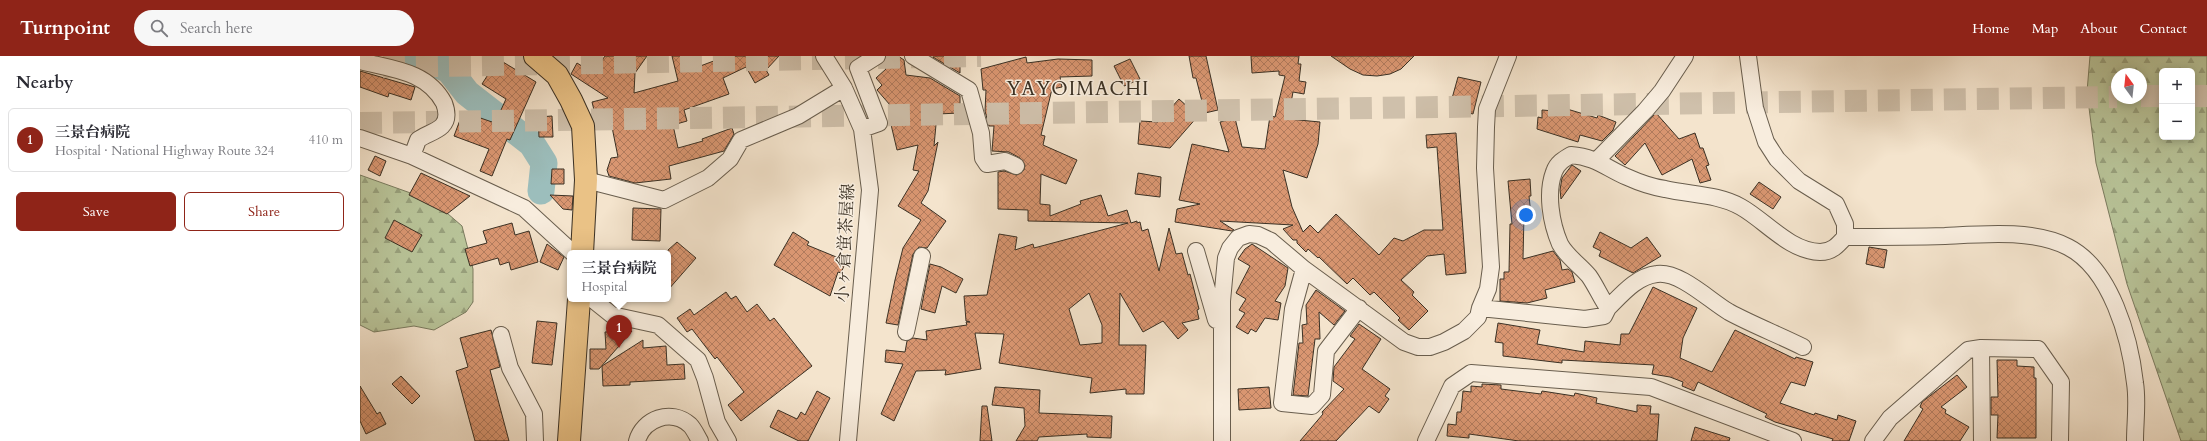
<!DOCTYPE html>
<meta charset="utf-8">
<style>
:root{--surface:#fff;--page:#f7f7f7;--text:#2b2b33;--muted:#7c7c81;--line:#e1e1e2;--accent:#8f2418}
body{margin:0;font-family:Cardo,"Noto Serif JP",serif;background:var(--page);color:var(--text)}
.controls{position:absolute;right:12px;top:12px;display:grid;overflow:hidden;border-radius:6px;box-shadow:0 2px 10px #0003}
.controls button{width:36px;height:36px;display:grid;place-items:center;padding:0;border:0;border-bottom:1px solid var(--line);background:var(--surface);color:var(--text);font:20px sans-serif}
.compass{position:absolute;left:1751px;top:12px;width:36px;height:36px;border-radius:50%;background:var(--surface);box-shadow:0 2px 10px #0003;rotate:345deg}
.you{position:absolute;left:1166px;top:159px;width:14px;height:14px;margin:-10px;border:3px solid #fff;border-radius:50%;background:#1a73e8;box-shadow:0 0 0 6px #1a73e833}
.badge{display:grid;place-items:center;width:26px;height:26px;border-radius:50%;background:var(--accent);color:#fff;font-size:13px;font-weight:700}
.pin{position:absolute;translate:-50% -33px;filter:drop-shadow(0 1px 2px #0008)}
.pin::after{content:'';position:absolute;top:21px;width:14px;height:12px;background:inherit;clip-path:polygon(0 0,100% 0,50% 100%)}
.popup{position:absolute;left:207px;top:194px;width:104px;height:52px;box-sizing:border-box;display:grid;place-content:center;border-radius:6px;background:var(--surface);filter:drop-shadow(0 1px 3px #0005);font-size:13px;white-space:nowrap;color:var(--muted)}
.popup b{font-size:15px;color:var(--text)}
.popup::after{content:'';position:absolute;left:50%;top:100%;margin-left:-8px;border:8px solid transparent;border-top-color:var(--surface)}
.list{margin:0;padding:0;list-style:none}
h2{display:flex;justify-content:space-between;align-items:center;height:52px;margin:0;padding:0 16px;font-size:17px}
h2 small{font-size:13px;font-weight:400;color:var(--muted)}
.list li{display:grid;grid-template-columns:26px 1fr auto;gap:12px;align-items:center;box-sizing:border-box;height:64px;margin:0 8px 8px;padding:0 8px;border:1px solid var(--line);border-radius:6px}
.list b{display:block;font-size:15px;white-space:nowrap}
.list p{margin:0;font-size:13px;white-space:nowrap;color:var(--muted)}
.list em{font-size:13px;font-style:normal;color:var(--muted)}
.actions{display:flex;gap:8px;padding:12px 16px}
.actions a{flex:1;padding:9px 0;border:1px solid var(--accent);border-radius:6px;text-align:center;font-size:14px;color:var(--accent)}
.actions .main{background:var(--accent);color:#fff}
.icon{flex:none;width:22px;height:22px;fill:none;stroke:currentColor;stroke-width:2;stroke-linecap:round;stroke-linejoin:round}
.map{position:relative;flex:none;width:1847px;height:385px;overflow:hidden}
header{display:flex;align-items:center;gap:24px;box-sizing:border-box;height:56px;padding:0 20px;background:var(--accent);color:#fff}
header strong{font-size:19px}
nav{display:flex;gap:22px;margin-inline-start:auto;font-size:14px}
.search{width:280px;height:36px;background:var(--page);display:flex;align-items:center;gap:10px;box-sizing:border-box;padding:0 14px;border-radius:22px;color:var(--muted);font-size:15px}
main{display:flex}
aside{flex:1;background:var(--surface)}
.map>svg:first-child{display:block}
.forest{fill:url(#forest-firs);stroke:#7a7b5f;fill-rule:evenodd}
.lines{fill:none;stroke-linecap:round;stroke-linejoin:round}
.river{stroke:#9cbebc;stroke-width:27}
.building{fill:url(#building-cross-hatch);stroke:#3b3124;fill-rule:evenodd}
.highway-tunnel{stroke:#cfc0ab;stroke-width:22;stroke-dasharray:22 11;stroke-linecap:butt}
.minor-casing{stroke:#695e4e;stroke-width:18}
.highway-casing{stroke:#3b3124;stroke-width:24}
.minor{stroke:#f8edde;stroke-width:16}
.highway{stroke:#eac286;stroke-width:22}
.labels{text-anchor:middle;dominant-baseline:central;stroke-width:3;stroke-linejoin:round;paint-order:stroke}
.street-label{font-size:17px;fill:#3b3124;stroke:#f8edde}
.quarter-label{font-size:19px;letter-spacing:1px;fill:#3b3124;stroke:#f8edde}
</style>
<header>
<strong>Turnpoint</strong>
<div class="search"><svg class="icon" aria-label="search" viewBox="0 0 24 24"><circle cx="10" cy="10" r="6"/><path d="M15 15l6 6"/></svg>Search here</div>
<nav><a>Home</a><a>Map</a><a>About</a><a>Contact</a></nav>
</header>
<main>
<aside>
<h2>Nearby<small></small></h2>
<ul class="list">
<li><span class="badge">1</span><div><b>三景台病院</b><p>Hospital · National Highway Route 324</p></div><em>410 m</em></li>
</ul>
<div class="actions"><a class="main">Save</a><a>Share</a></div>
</aside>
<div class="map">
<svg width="1847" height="385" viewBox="0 0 1847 385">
<defs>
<pattern id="forest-firs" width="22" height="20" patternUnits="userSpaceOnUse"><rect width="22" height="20" fill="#b9c59a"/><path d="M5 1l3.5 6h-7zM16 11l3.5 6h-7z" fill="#98a17d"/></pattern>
<pattern id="building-cross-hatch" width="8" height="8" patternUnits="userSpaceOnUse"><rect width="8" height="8" fill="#d99671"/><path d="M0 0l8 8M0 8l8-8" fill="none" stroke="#b17b5d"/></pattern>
</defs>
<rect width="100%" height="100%" fill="#f4e4cd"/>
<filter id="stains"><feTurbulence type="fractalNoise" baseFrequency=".005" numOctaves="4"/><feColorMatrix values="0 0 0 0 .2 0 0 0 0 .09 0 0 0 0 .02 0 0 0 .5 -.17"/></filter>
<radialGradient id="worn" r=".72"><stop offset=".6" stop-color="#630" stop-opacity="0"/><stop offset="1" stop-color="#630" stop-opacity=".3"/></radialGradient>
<!-- forest -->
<path class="forest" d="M1730,0h117v385h-26l-54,-157 -31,-121 -9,-71zM1802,15h30v66h-30zM1757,18h24v24h-24z
M0,119l73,26 29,25 11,43v33l-7,10 -32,18 -20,-4 -40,6 -14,-7z"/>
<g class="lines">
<!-- river -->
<path class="river" d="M57,0l32,14 18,23 65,51 12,19 -3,28"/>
</g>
<!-- building -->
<path class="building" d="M245,0h42l-12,17 -1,20 44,-12 -6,-25h20l3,12 32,-12h52l-13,14 3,5 -14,8 -9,-16 -23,11 6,16 -45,16 3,11 -14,4 5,23 25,-7 -1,-2 30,-11 2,6 -10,17 -55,15 2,13 -36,4 -26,-7 -2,-6 4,-12 7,-1 -7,-35 -13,4 -6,-24 16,-4 -37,-24 6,-11 16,10z
M527,0h11l6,4 2,15 24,3 30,18v17l-23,1 -3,32 4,-4 -10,49 -7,12 25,18 -19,27 -8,-1 -6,7 -15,71 -12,-2 9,-43 8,-32 18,-28 -23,-14 21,-35 -6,-1 5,-25 -21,5 -8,-34 8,-3 -20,-23 5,-5 -6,-7 10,-9 -4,-5z
M571,0h29v17z
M829,0h17l12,54 -13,3 -9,-35h-3z
M891,0h48l-1,8h3l-2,17 7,1 -2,12 -11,-2 -5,27 32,3 -2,22 -11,34 -24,-8 9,37 11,25 7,-7 8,8 18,-19 43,41 15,-17 9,3 21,-11h19l-6,-83 -10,1 -1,-13 30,-2 10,140 -20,2 -2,-21 -17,2 -26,24 13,12 -2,3 16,16 -19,19 -11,-10 2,-2 -26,-26 -4,3 -17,-17 -6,6 -28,-27 -1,1 -10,-9 -2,3 -9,-9v-3h-4l-10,-11 10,-4 -73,-4 14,9 -2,1 -57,-9 2,-13 23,-5 -21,-4 13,-56 37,8 -9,-30 15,-4 7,29 23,2 5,-33 5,1 10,-41 -6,-1v-4l-27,2z
M971,0h83l-13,13 -11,5 -13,2 -14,-1 -13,-6z
M666,1l1,6 31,-4 34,1v16l-32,1 2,10 -10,2 -11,46 4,1 -2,9 34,15 -11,24 -25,-10 -1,30 10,1v11l31,-12 -1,-3 21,-6 7,21 19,-6 4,13 6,-2v2l3,-1 2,9 6,-2 11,42 10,-43 7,26 6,-1 6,22 2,-1 9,35 -2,1 2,9 -17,4 6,7 -10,9 -15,-18 -20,11 -23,-39 -1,52h27l-2,49h-18v-5l-36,4 2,-15 -93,-15 5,-29 -29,-1 6,36 -36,6 1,-5 -30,1 -22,50 -13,-7 22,-50 -18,-2 1,-12 19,2 2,-11 6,-3 14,2 -1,-9 41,-6 -1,-3h4l-4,-1 -2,-25 23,-1 12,-61 18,3 -2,13 18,-6 1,4 94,-25 -100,-2v-11l-30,-1v-37l6,-1 13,4 7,-5 1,-5 -5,-7 -11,-6 -17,-1 2,-25h-5l-4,-15 1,-21h-3l-2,-21zM729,237l13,32v18l-22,2 -11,-36z
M138,3l38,23 -26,58 -3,-1 -15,37 -12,-5 9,-22 -35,-13 9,-24 32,11 11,-24 -24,-15z
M770,3l10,20 -16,7 -10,-20z
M0,15l55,16 -4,13 -22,-7 -1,4 -28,-10z
M1098,21l23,5 -8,32 -17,-4 2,-6 -7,-2z
M819,43l19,17 -28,32 -32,-4 2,-23 18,1z
M1207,53l30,9 1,-3 18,7 -3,8 -11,11 -22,-6 -2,7 -41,-13 1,-12 4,1v-8l24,2z
M1296,57l23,26 16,-6 5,15h3l6,17 -3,1 5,14 -11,3 -8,-24 -30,16 -17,-32 -20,22 -10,-9z
M192,60l1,21h-14l-1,-20z
M15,100l11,5 -6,15 -12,-6z
M1212,109l9,6 -20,28 -1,-9 2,-12z
M192,113h12v15h-13z
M61,117l49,23 -23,18 -38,-19z
M778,117l23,4 -1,20 -25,-3z
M1170,123l1,17h-2l2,19h-7l-1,44 30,-8 7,9 2,10 6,-1 4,3 3,10 -30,8 2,8 -20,5 -27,-2v-22h4v-7h5l1,-48h2l-4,-43z
M1399,126l22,15 -8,12 -23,-15z
M190,139l23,1 -1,14 -9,-1z
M273,152l28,1 -1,32 -28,-1z
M34,164l28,15 -10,17 -27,-14z
M152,167l3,12 14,-4 9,31 -27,8 -2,-8 -9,3 -2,-7 -28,8 -5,-17 22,-6 -4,-12z
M433,176l16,10 -2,3 39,16 -5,12 -3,-1 -8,24 -56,-31z
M1240,176l31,16 16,-11 14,19 -28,17 -34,-17 2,-5 -8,-4z
M317,186l19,16 -28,32v-40z
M187,188l17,13 -6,13 -18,-8z
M892,188l36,24 -3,18 -10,15 6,2 -3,17 -13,-2 -9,14 -5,-3 -3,5 -12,-7 9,-14 -6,-3 7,-11 -10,-6 14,-27 -12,-7 7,-10z
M1509,191l18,3 -3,18 -18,-4z
M570,208l11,3 22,12 -7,14 -14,-7 -7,27 -14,-4z
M1293,231l44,21 -14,30 -3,20 32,14 23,-42 60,29 1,-2 17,5 -8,24 -14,-4 -11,21 34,12 1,-2 22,7 1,-5 18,6 -7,20h-17l1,-2 -58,-17 -10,-5 2,-3 -69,-32 -4,9 -12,-5 1,-4 -13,-5 -18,-3 2,-9 -92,-5v3l-59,-7v-13l-8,-1 3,-19 42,7 -3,14 47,8 1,-11 35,4 1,-11h8z
M956,234l29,21 -11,14 -15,-13 1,27h-5l-7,57 -15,-1 6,-52h4l-1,-18 5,-1 -1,-19z
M366,236l5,7 5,-3 11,16 10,-8 13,17 4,-3 38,48 -71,55 -13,-16 16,-13 -27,-35 -2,2 -23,-30 -5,3 -10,-14 13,-9 4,6z
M177,265l20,2 -5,42 -20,-2z
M999,268l22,15 -19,30 28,20 -5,7 4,3 -10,14 -10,-7 -33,35h-36l23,-27 -1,-2 22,-23 -11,-8 1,-14 21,-28 -5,-3z
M131,274l9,37 -10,3 19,71h-34l-19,-70 12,-4 -8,-29z
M272,275l-33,38h-9v-20h16l-1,-17z
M283,284v8l23,-2 1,19 17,-1 1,15 -55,3v3l-27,1 -1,-20z
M1637,304h20v6l17,1v11h2v60h-39l1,-23h-7v-18h7z
M1597,319l10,12 -26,20 5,3 -1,3 24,14 -9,14h-56l19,-32 -3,-2 2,-5z
M41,320l19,20 -8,8 -20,-20z
M1122,328l19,1v4l40,5 1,-3 32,5 1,-3 22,5 -1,5 41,9v-7l14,1 -1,8h9l-2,27h-138l-50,-7v4l-22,-2 1,-12 8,1 1,-13h4l2,-21 8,1v-6l11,1z
M0,330l17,28 3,-2 6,12 -20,10 -6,-13z
M635,331l45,3 -1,23 73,3 -1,22 -24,-1v-3l-48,3 -2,4h-21l9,-15 -1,-18 -32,-3z
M909,331l2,21 -32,2 -1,-21z
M457,335l13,7 -22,43h-9l-29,-14 8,-17 19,9 4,-7 4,3z
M622,350h5l5,35h-12z
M1335,371l35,11 -1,3h-38z"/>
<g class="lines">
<!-- highway-tunnel -->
<path class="highway-tunnel" d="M23,11l598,-11
M1781,40h21
M1832,40h15
M0,67l1757,-26"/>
<!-- minor casing -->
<g class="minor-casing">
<path id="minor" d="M464,0l20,32 18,41 8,61 -22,251
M553,0l56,34 12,43 2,25 4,6 18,-3 11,5
M1388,0l7,52 11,34 11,17 22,22 37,23 9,20v13
M0,5c32,8 67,10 84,42 3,8 4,17 -2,23 -6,6 -18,9 -24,14l-6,16
M502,73l17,-6 -21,-55 19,-12
M0,82l52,18 112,52 49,45
M1237,104l48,-49 17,-20 23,-35
M226,124l78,20 44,-22 22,-19 11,-19 57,-24 46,-28
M836,195l20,69
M944,213l-11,40 -11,94 30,3 10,-11 4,-44 33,-43
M232,243l20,16 46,10 40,35 7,18 12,44 11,19
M1120,252l105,11 19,-3 4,-8c-7,-10 -12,-22 -19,-32 -9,-11 -22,-19 -29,-32 -9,-21 -14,-51 -6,-72 3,-9 10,-13 17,-17 25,2 35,13 56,22 11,5 25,10 38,12 26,6 53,5 76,18 25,14 48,44 79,45 12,0 18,-7 25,-15 34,0 67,0 100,-1 37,-2 89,-7 123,11 43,22 62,91 67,136 3,19 0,39 0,58
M1248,252c14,-14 29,-32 49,-34 23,-3 53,27 72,38 24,13 50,23 74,35
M546,276l16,-76
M141,279l9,33 24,46 1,27
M1621,292l1,93
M277,385c6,-22 34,-33 53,-16 4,4 7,11 10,16
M862,385v-140l4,-43 4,-10 8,-10 11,-4 9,1 13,6 33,28 100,73 14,5h12l14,-5 20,-11 14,-14 2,-9 8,-19 3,-22 -6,-99 1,-41 1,-18 21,-53
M1066,385l26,-55 19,-13 180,14 142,54
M1513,385l17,-23 78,-68 13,-2 57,1 23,33 -1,59"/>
</g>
<!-- highway casing -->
<g class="highway-casing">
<path id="highway" d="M175,0l22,19 14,25 12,26 3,54 -4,73
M209,385l10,-142"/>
</g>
<!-- minor -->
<use href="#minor" class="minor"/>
<!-- highway -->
<use href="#highway" class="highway"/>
</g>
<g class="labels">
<!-- street labels -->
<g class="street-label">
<text transform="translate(485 187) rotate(-87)">小ヶ倉蛍茶屋線</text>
</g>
<!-- quarter labels -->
<g class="quarter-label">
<text x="718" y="33">YAYOIMACHI</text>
</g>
</g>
<rect width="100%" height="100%" filter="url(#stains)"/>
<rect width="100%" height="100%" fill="url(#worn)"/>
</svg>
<div class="controls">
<button>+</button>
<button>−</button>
</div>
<svg class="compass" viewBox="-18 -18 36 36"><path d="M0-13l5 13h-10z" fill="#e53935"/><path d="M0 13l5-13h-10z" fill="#7c7c81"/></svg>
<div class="you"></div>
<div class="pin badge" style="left:259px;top:292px">1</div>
<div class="popup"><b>三景台病院</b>Hospital</div>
</div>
</main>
